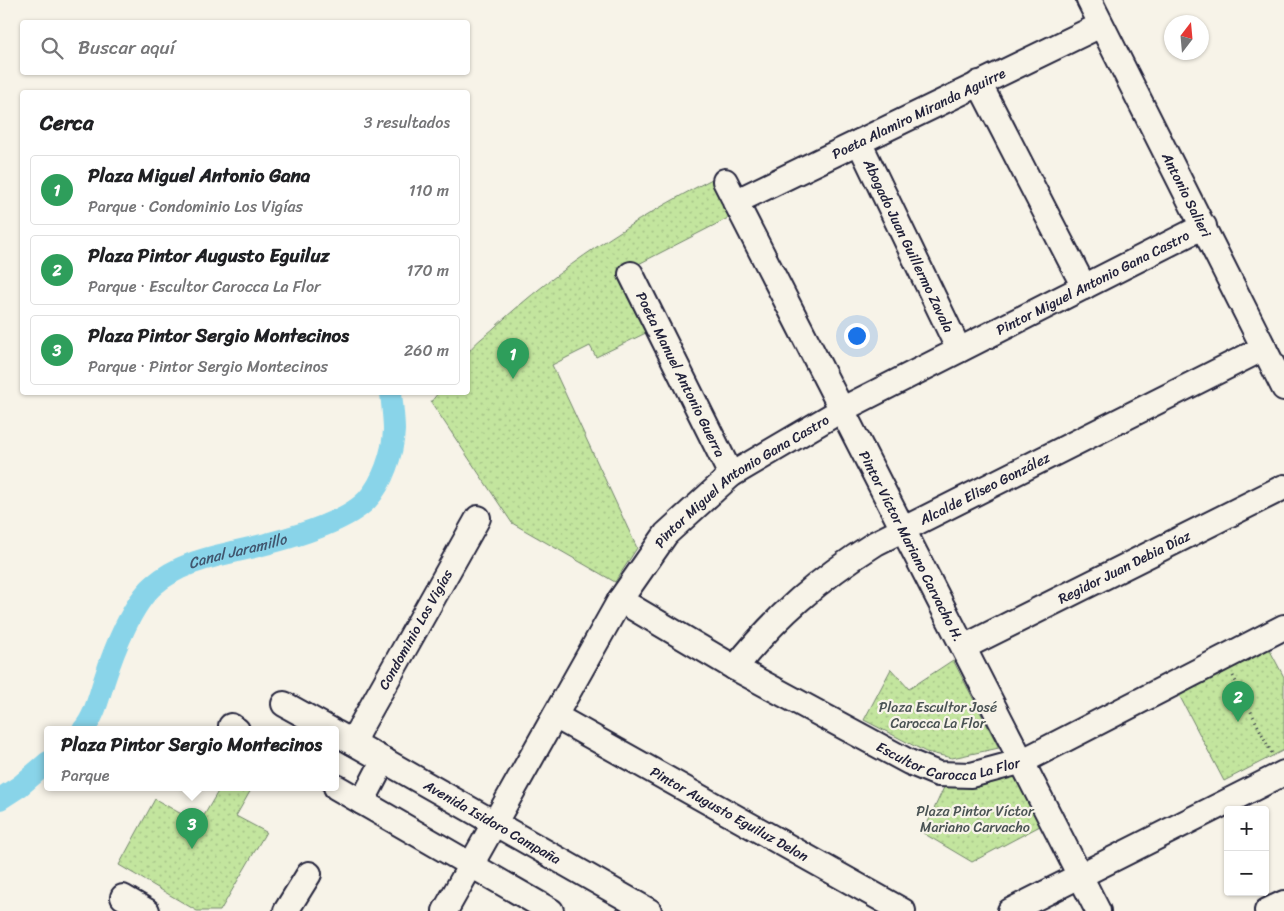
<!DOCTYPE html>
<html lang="es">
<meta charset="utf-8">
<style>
:root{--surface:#fff;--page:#f6f6f6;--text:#202124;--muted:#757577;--line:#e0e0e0;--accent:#c8321e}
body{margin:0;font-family:Sriracha,sans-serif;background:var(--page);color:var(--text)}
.controls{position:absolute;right:15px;bottom:15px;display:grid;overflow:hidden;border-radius:5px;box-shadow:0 1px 4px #0004}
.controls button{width:45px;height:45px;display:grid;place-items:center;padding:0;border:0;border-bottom:1px solid var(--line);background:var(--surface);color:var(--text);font:25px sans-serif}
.compass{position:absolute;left:1164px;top:15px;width:45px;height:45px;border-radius:50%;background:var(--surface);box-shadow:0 1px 4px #0004;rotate:16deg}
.you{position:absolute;left:856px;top:335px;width:18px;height:18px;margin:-12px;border:4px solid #fff;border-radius:50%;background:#1a73e8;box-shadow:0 0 0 8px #1a73e833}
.badge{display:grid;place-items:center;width:32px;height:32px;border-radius:50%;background:var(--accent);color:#fff;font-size:16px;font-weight:700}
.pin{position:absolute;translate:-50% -41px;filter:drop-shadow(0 1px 2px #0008)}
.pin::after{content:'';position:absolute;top:26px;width:18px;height:15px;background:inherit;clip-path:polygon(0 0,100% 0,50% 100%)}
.popup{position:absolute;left:44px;top:726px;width:295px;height:65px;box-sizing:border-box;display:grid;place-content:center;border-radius:5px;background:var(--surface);filter:drop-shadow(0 1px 4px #0005);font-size:16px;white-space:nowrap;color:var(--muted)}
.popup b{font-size:19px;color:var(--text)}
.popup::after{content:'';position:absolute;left:50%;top:100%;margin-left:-10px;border:10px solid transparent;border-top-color:var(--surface)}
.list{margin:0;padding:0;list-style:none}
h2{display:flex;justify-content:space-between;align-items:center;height:65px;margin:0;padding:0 20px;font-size:21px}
h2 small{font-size:16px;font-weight:400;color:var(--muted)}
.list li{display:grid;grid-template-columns:32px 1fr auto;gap:15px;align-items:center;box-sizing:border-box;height:70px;margin:0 10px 10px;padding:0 10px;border:1px solid var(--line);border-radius:5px}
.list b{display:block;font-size:19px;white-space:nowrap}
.list p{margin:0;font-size:16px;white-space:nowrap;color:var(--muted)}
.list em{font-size:16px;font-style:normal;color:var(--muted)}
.icon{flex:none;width:28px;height:28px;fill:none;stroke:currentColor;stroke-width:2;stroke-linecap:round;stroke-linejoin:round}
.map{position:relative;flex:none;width:1284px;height:911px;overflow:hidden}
.search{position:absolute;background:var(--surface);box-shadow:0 1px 4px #0004;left:20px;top:20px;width:450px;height:55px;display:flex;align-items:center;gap:12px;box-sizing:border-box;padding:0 18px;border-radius:5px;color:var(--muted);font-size:19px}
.panel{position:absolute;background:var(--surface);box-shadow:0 1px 4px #0004;left:20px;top:90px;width:450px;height:305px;border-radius:5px}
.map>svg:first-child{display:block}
.park{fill:url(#park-dots);stroke:#72846c}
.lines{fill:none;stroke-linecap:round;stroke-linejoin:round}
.canal{stroke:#89d4e9;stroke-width:22}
.minor-casing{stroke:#22223b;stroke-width:28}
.path{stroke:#22223b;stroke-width:3;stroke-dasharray:1 4;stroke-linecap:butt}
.minor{stroke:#f7f3e8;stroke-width:24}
.labels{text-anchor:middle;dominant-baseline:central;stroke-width:4.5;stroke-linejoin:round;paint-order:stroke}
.street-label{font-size:14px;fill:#22223b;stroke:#f7f3e8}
.park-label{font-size:14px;fill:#4a5354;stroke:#f7f3e8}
.water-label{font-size:15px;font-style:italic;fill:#41576f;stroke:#f7f3e8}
</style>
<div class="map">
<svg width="1284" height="911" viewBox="0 0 1284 911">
<defs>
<pattern id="park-dots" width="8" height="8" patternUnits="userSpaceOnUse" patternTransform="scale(1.25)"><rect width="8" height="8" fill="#c3e59e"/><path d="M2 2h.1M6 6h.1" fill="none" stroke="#a7c489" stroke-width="1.8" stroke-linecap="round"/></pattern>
</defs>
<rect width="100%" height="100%" fill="#f7f3e8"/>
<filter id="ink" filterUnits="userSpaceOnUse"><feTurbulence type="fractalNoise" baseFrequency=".02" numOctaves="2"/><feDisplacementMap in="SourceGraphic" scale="10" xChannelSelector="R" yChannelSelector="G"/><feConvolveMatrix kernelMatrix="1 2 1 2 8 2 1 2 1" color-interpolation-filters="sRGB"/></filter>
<g filter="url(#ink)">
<!-- park -->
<path class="park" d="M712,179l20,37 -109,56 27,59 -54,26 -6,-11 -38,19 85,183 -22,34 -103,-59 -81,-121 7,-9 30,-1c0,-7 -3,-32 0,-38 4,-10 19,-19 27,-27 65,-60 138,-107 217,-148z
M1268,647l16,30v73l-60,31 -46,-88z
M953,660l46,88 -47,10 -26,-6 -62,-32 27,-51 18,20z
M1014,770l26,56 -68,36 -49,-29 22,-48z
M220,788h32l-16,28 30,16 -46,79h-23l-78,-46 36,-66 44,25z"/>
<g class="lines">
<!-- canal -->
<g class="canal">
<path id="s1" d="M83,730c12,-14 16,-34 22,-52 9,-28 27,-74 49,-93 24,-21 53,-27 83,-34 36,-8 105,-25 130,-51 16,-17 26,-47 27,-70 0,-12 -2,-25 -3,-38"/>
<path d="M0,799l20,-13 28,-24"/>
</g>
<!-- minor casing -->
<g class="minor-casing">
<g id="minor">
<path id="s2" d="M1089,0l195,388"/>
<path d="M979,83l105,204"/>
<path id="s3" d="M859,142l100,208"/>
<path id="s4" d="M725,181l373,730"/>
<path id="s5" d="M735,202l366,-177"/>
<path id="s6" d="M631,274l100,201"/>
<path id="s7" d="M620,600l115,68 174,94 29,12 33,1 52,-14 261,-134"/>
<path id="s8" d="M964,647l320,-160"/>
<path id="s9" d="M735,668c42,-53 84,-89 141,-125l388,-195"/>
<path d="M284,704l47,26"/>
<path id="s10" d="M555,716l348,195"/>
<path d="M231,726l6,4"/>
<path id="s11" d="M336,733l313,178"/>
<path id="s12" d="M352,742l126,-224"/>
<path d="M336,787l215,124"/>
<path d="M362,802l22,-42"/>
<path d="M123,897l24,14"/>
<path d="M286,911l23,-37"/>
<path id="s13" d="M445,911l175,-311 46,-66 65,-59 112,-66 361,-183"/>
<path d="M1010,911l274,-138"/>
<path d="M1267,911l17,-8"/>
</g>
</g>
<!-- path -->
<path class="path" d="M1233,676l40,80"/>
<!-- minor -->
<use href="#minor" class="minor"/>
</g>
</g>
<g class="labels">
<!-- street labels -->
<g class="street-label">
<text stroke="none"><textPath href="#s5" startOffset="204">Poeta Alamiro Miranda Aguirre</textPath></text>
<text stroke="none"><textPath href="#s2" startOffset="218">Antonio Salieri</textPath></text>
<text stroke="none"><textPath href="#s3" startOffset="115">Abogado Juan Guillermo Zavala</textPath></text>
<text stroke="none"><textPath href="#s13" startOffset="935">Pintor Miguel Antonio Gana Castro</textPath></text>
<text stroke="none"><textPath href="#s6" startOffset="112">Poeta Manuel Antonio Guerra</textPath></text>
<text stroke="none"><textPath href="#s13" startOffset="530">Pintor Miguel Antonio Gana Castro</textPath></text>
<text stroke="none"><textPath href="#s9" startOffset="311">Alcalde Eliseo González</textPath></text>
<text stroke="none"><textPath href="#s4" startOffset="410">Pintor Víctor Mariano Carvacho H.</textPath></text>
<text stroke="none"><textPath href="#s8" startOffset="179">Regidor Juan Debia Díaz</textPath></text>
<text stroke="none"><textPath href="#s12" startOffset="129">Condominio Los Vigías</textPath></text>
<text stroke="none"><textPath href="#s7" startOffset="371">Escultor Carocca La Flor</textPath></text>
<text stroke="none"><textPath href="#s10" startOffset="200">Pintor Augusto Eguiluz Delon</textPath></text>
<text stroke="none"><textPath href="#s11" startOffset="180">Avenida Isidoro Campaña</textPath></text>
</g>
<!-- park labels -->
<g class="park-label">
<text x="938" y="707">Plaza Escultor José<tspan x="938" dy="16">Carocca La Flor</tspan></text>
<text x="975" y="811">Plaza Pintor Víctor<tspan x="975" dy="16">Mariano Carvacho</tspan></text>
</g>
<!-- water labels -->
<g class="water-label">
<text stroke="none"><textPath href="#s1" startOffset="254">Canal Jaramillo</textPath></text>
</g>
</g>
</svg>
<div class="controls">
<button>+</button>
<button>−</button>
</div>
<svg class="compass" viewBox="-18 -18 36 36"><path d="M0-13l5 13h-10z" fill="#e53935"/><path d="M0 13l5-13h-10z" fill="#757577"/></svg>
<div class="you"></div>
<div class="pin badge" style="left:513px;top:379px;background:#2e9e5b">1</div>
<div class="pin badge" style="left:1238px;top:722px;background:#2e9e5b">2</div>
<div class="pin badge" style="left:192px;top:849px;background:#2e9e5b">3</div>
<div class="popup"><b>Plaza Pintor Sergio Montecinos</b>Parque</div>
<div class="search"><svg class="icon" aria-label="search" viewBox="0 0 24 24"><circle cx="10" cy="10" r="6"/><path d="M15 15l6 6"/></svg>Buscar aquí</div>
<section class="panel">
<h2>Cerca<small>3 resultados</small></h2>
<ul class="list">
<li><span class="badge" style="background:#2e9e5b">1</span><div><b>Plaza Miguel Antonio Gana</b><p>Parque · Condominio Los Vigías</p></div><em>110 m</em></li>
<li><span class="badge" style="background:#2e9e5b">2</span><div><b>Plaza Pintor Augusto Eguiluz</b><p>Parque · Escultor Carocca La Flor</p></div><em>170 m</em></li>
<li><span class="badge" style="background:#2e9e5b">3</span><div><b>Plaza Pintor Sergio Montecinos</b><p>Parque · Pintor Sergio Montecinos</p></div><em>260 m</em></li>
</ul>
</section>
</div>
